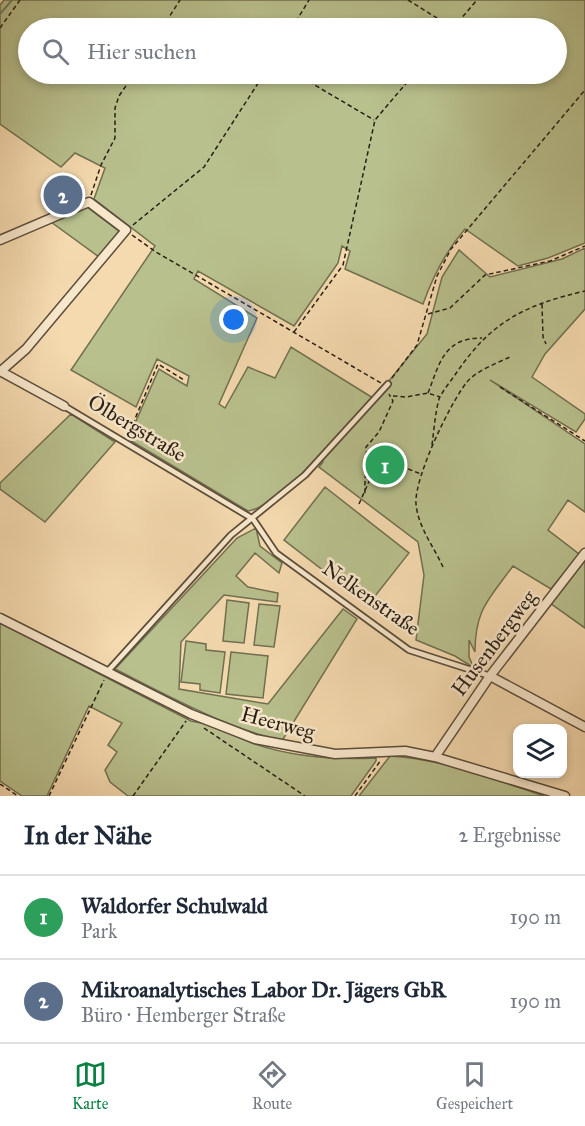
<!DOCTYPE html>
<html lang="de">
<meta charset="utf-8">
<style>
:root{--surface:#fff;--page:#f6f6f7;--text:#1f2937;--muted:#747a83;--line:#e0e1e3;--accent:#0b8043}
body{margin:0;font-family:"IM FELL Great Primer",serif;background:var(--page);color:var(--text)}
.controls{position:absolute;right:18px;bottom:18px;display:grid;overflow:hidden;border-radius:12px;box-shadow:0 3px 9px #0003}
.controls button{width:54px;height:54px;display:grid;place-items:center;padding:0;border:0;border-bottom:2px solid var(--line);background:var(--surface);color:var(--text);font:30px sans-serif}
.you{position:absolute;left:234px;top:320px;width:21px;height:21px;margin:-15px;border:4px solid #fff;border-radius:50%;background:#1a73e8;box-shadow:0 0 0 9px #1a73e833}
.badge{display:grid;place-items:center;width:39px;height:39px;border-radius:50%;background:var(--accent);color:#fff;font-size:20px;font-weight:700}
.pin{position:absolute;translate:-50% -50%;border:3px solid #fff;box-shadow:0 2px 6px #0006}
.list{margin:0;padding:0;list-style:none}
h2{display:flex;justify-content:space-between;align-items:center;height:78px;margin:0;padding:0 24px;font-size:26px}
h2 small{font-size:20px;font-weight:400;color:var(--muted)}
.list li{display:grid;grid-template-columns:39px 1fr auto;gap:18px;align-items:center;box-sizing:border-box;height:84px;padding:0 24px;border-top:2px solid var(--line)}
.list b{display:block;font-size:22px;white-space:nowrap}
.list p{margin:0;font-size:20px;white-space:nowrap;color:var(--muted)}
.list em{font-size:20px;font-style:normal;color:var(--muted)}
.icon{flex:none;width:33px;height:33px;fill:none;stroke:currentColor;stroke-width:2;stroke-linecap:round;stroke-linejoin:round}
.map{position:relative;flex:none;width:585px;height:796px;overflow:hidden}
.search{position:absolute;background:var(--surface);box-shadow:0 3px 9px #0003;left:18px;right:18px;top:18px;height:66px;display:flex;align-items:center;gap:15px;box-sizing:border-box;padding:0 21px;border-radius:33px;color:var(--muted);font-size:22px}
.sheet{height:246px;background:var(--surface)}
nav{display:flex;justify-content:space-around;align-items:center;box-sizing:border-box;height:84px;border-top:2px solid var(--line);background:var(--surface);font-size:16px;color:var(--muted)}
nav a{display:grid;justify-items:center;gap:3px}
nav .on{color:var(--accent)}
.map>svg:first-child{display:block}
.green{fill:#b8c08d;stroke:#706f50;stroke-width:1.5;fill-rule:evenodd}
.lines{fill:none;stroke-linecap:round;stroke-linejoin:round}
.stream{stroke:#6e7c6d;stroke-width:2}
.service-casing{stroke:#5b4d3b;stroke-width:8}
.minor-casing{stroke:#5b4d3b;stroke-width:11}
.path{stroke:#281e14;stroke-width:1.5;stroke-dasharray:4.5 3;stroke-linecap:butt}
.service{stroke:#f8e7cb;stroke-width:4.5}
.minor{stroke:#f8e7cb;stroke-width:8}
.labels{text-anchor:middle;dominant-baseline:central;stroke-width:5;stroke-linejoin:round;paint-order:stroke}
.street-label{font-size:21px;fill:#281e14;stroke:#f8e7cb}
</style>
<div class="map">
<svg width="585" height="796" viewBox="0 0 585 796">
<rect width="100%" height="100%" fill="#f5daaf"/>
<filter id="stains"><feTurbulence type="fractalNoise" baseFrequency=".00333" numOctaves="4"/><feColorMatrix values="0 0 0 0 .2 0 0 0 0 .09 0 0 0 0 .02 0 0 0 .5 -.17"/></filter>
<radialGradient id="worn" r=".72"><stop offset=".6" stop-color="#630" stop-opacity="0"/><stop offset="1" stop-color="#630" stop-opacity=".3"/></radialGradient>
<!-- green -->
<path class="green" d="M4,0h581v243l-37,15 -30,8 -53,-37c-20,23 -32,47 -42,75l-78,-35 5,-18 -8,-5 -4,17 -44,63 -96,-55 -4,8 63,39 -38,86 6,4 23,-41 27,11 16,-31 82,51c-24,25 -94,109 -125,113l-120,-72 31,-70 28,17 2,-10 -32,-17 -21,48 -65,-37 84,-124 -61,-47 11,-31 -30,-15 -14,14 -61,-43v-119zM28,28h528v46h-528z
M87,207l33,25 -21,25 -48,-35z
M585,248v61l-40,45 -13,23 53,37v5l-9,13 -86,-52 95,64v68l-17,-12 -20,30 31,24 -28,35 -38,-23c-24,33 -38,43 -38,86l-6,-12v17l5,11 -19,-12 -39,-16 8,-65 -6,-33 -99,-75 4,-5 -4,-3 48,-51 60,-74 15,-57 17,-27 31,27 72,-18z
M71,414l44,28 -70,80 -45,-33v-6z
M325,487l84,66 -41,52 -84,-65z
M256,528l4,18 22,17 -3,10 -24,-20 -19,23 12,11 30,6 -1,9 -53,-7 -43,47 -2,47 89,15 75,-95 14,10 -75,122c-59,-15 -112,-44 -167,-72l122,-131z
M585,558v70l-35,-25z
M227,600l22,3 -5,40 -21,-2z
M259,604l21,2 -6,41 -20,-2z
M0,623l191,98c22,3 40,14 61,22 40,14 83,17 124,15v3l-25,35h-223l-18,-14 -5,-12 12,-18 -9,-7 14,-22 -33,-17 -42,90h-25l-22,-15z
M186,641l20,3v6l19,2 -5,41 -20,-3v-6l-19,-2z
M231,652l37,4 -5,42 -37,-4z
M390,756c53,3 104,23 154,40h-185z"/>
<g class="lines">
<!-- stream -->
<path class="stream" d="M0,14l12,-14"/>
<!-- service casing -->
<g class="service-casing">
<path id="service" d="M64,406l189,113 23,34 133,97 81,26
M108,671l123,-136 74,-60 83,-91"/>
</g>
<!-- minor casing -->
<g class="minor-casing">
<path id="minor" d="M0,240l89,-38 37,28 -100,119 -25,22
M0,371l64,35
M0,618l191,96 64,25 80,15 70,-3 30,6 130,39
M490,676l95,51
M435,757l55,-81 95,-123"/>
</g>
<!-- path -->
<path class="path" d="M408,0l45,28
M0,28l20,-28
M162,28l18,-28
M292,28l17,-28
M453,28l24,-28
M296,74l78,46
M91,195l10,-30 14,-27v-30l4,-12 15,-22
M133,225l71,-58 60,-93
M132,235l24,17 225,131
M542,304l1,33 3,7
M428,314l22,-6 35,-33 65,-14 35,-15
M294,332l49,-67 32,-145 39,-46
M392,378l25,-33 20,-69 14,-27 134,-159
M500,387l85,54
M428,393c12,-31 16,-55 54,-55
M393,396l13,1 22,-4 12,4
M127,438l31,-74 26,16
M432,445c2,-15 3,-31 7,-46 4,-9 12,-18 18,-27 35,-51 68,-67 128,-81
M365,493c-1,-16 3,-30 1,-46l13,-15 14,-31 -4,-7
M359,504l16,-36 15,-6 31,12
M443,567c-9,-20 -25,-40 -27,-63 -2,-26 34,-101 51,-122 9,-11 30,-19 43,-25
M204,728l101,68
M0,784l18,12
M49,796l55,-116
M133,796l53,-75
M355,796l26,-36"/>
<!-- service -->
<use href="#service" class="service"/>
<!-- minor -->
<use href="#minor" class="minor"/>
</g>
<g class="labels">
<!-- street labels -->
<g class="street-label">
<text transform="translate(137 428) rotate(31)">Ölbergstraße</text>
<text transform="translate(371 598) rotate(35)">Nelkenstraße</text>
<text transform="translate(494 643) rotate(-53)">Husenbergweg</text>
<text transform="translate(278 723) rotate(15)">Heerweg</text>
</g>
</g>
<rect width="100%" height="100%" filter="url(#stains)"/>
<rect width="100%" height="100%" fill="url(#worn)"/>
</svg>
<div class="controls">
<button><svg class="icon" aria-label="layers" viewBox="0 0 24 24"><path d="M12 4l9 5-9 5-9-5zM3 14l9 5 9-5"/></svg></button>
</div>
<div class="you"></div>
<div class="pin badge" style="left:385px;top:465px;background:#2e9e5b">1</div>
<div class="pin badge" style="left:63px;top:195px;background:#5c6f8a">2</div>
<div class="search"><svg class="icon" aria-label="search" viewBox="0 0 24 24"><circle cx="10" cy="10" r="6"/><path d="M15 15l6 6"/></svg>Hier suchen</div>
</div>
<section class="sheet">
<h2>In der Nähe<small>2 Ergebnisse</small></h2>
<ul class="list">
<li><span class="badge" style="background:#2e9e5b">1</span><div><b>Waldorfer Schulwald</b><p>Park</p></div><em>190 m</em></li>
<li><span class="badge" style="background:#5c6f8a">2</span><div><b>Mikroanalytisches Labor Dr. Jägers GbR</b><p>Büro · Hemberger Straße</p></div><em>190 m</em></li>
</ul>
</section>
<nav>
<a class="on"><svg class="icon" aria-label="map" viewBox="0 0 24 24"><path d="M3 6l6-2 6 2 6-2v14l-6 2-6-2-6 2zM9 4v14M15 6v14"/></svg>Karte</a>
<a><svg class="icon" aria-label="directions" viewBox="0 0 24 24"><path d="M12 3l9 9-9 9-9-9zM9 14v-3h6M13 9l2 2-2 2"/></svg>Route</a>
<a><svg class="icon" aria-label="saved" viewBox="0 0 24 24"><path d="M7 4h10v16l-5-4-5 4z"/></svg>Gespeichert</a>
</nav>
